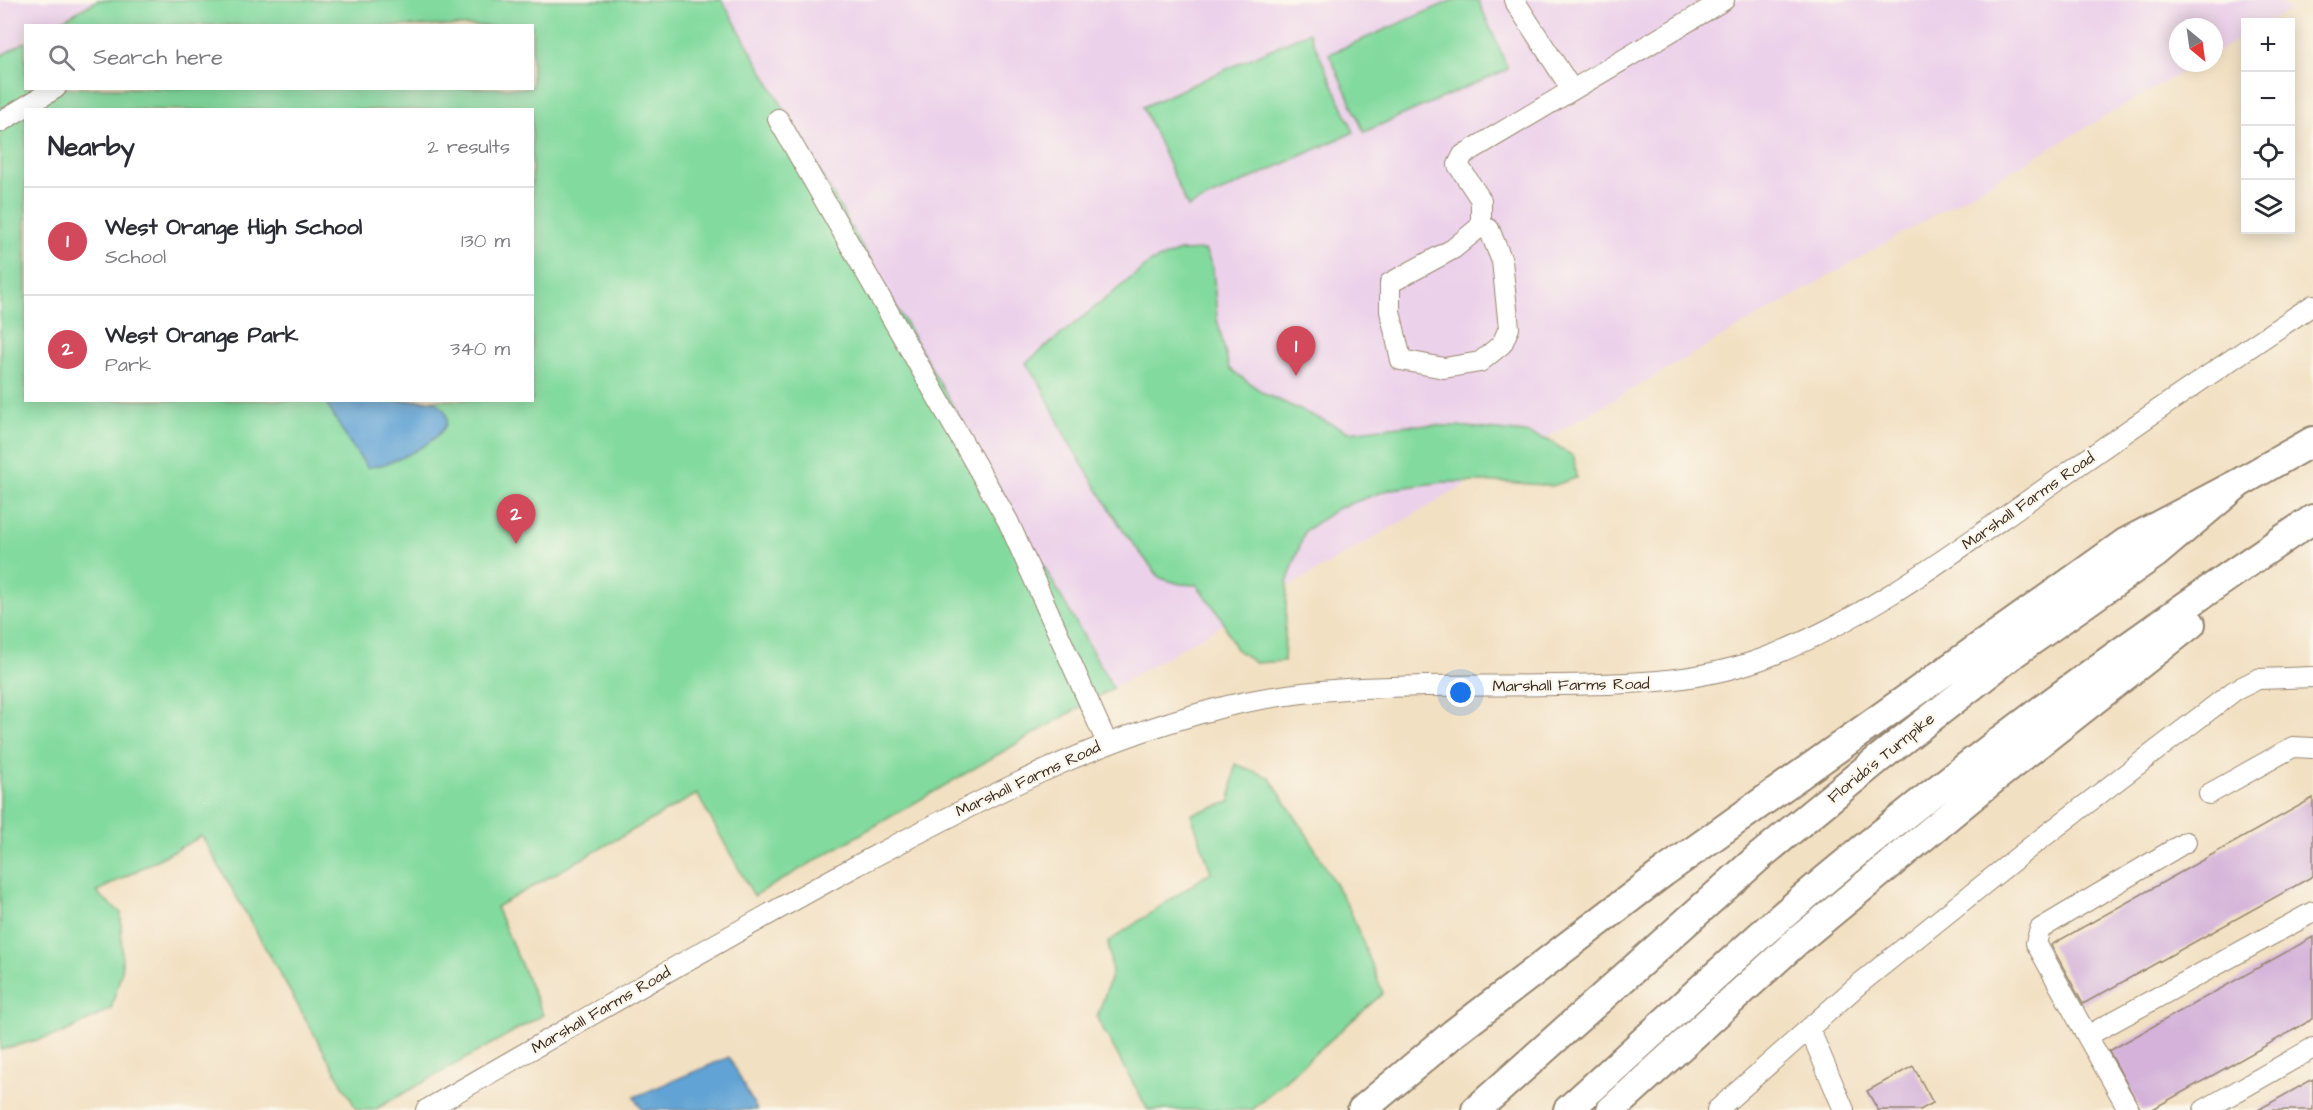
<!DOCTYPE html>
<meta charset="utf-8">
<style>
:root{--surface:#fff;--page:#f7f7f7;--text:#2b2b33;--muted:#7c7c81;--line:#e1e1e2;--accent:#d1495b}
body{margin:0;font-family:"Architects Daughter",sans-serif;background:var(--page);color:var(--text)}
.controls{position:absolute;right:18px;top:18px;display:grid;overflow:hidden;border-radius:0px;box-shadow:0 3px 15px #0003}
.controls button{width:54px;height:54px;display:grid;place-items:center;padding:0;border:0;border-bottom:2px solid var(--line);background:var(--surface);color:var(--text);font:30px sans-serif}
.compass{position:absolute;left:2169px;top:18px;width:54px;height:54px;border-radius:50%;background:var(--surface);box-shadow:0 3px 15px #0003;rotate:151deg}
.you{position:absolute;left:1461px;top:693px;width:21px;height:21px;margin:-15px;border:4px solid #fff;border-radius:50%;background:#1a73e8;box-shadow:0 0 0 9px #1a73e833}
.badge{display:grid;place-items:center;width:39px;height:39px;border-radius:50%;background:var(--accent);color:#fff;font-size:20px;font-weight:700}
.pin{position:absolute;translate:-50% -50px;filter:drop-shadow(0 2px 3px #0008)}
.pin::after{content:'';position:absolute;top:32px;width:21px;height:18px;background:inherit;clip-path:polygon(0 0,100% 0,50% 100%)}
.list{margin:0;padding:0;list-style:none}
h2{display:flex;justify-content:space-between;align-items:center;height:78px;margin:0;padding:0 24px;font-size:26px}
h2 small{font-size:20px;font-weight:400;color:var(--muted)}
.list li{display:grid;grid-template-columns:39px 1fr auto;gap:18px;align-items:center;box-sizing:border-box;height:108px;padding:0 24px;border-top:2px solid var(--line)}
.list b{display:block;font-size:22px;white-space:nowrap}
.list p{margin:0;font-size:20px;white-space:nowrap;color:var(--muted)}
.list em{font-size:20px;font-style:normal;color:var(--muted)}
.icon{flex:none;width:33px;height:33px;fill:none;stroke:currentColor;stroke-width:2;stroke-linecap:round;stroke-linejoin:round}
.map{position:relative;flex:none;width:2313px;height:1110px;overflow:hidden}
.search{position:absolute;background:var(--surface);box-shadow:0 3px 15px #0003;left:24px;top:24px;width:510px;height:66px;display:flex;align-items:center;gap:15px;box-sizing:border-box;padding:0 21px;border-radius:0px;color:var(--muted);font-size:22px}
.panel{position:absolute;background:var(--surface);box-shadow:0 3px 15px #0003;left:24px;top:108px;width:510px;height:294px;border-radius:0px}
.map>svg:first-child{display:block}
.built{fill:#ecd1ea}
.green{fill:#82da9e;stroke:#5e825e;stroke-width:1.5;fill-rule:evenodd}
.water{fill:#60a3d4;stroke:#4e6679;stroke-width:1.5}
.building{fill:#d4b2d9}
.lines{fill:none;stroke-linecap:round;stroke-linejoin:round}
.minor-casing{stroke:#968570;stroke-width:22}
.highway-casing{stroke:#968570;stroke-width:32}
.minor{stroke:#fff;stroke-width:20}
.highway{stroke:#fff;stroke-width:28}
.labels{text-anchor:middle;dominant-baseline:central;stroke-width:5;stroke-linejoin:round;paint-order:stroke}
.street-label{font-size:16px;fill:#3b2a1e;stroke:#fbf7ec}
</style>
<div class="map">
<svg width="2313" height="1110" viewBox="0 0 2313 1110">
<rect width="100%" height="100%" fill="#fbf7ec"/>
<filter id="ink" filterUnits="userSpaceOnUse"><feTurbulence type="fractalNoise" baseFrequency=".0167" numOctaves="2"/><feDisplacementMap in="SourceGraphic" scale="12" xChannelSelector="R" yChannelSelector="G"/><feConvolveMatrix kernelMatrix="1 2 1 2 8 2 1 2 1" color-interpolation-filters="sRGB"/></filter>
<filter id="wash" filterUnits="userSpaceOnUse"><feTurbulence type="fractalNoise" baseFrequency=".008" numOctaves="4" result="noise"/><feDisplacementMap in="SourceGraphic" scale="24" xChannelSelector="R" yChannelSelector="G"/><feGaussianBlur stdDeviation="1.35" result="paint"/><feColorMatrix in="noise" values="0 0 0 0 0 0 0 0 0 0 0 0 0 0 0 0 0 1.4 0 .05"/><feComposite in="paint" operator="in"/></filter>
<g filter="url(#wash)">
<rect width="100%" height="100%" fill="#f2e0c2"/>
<!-- built -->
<path class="built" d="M0,0h98l-44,25 -28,1 -1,16 -25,14z
M722,0h1556l12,10 -22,12h-22l-1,13 -31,19v-27h-36v36h20l-1085,625z"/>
<!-- green -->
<path class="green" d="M98,0h624l391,688 -359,208 -57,-102 -201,113 47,108 -169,95h-17l-155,-274 -106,56 25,21 1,57 -11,39 -48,24 -63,17v-994l25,-14 1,46h506v-62l-478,-1zM26,110h506v290h-506z
M1453,0h25l30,69 -144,63 -35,-78z
M1309,32l45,100 -166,75 -45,-100z
M1205,250l8,18 4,51 12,49 36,26 84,38 60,-7 47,1 70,7 24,8 24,16 2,21 -24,8 -46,-4h-62l-53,7 -53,19 -33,23 -18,52 -3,78 -29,2 -20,-15 -14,-31 -24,-32 -17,-1 -20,-6 -36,-46 -58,-94 -24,-51 -16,-24 125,-101 29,-11z
M1235,764l34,13 38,58 43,75 33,83 -131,117h-104l-51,-92 15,-45 -4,-31 103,-70 -20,-58 39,-12z"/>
<!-- water -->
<path class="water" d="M325,401h110c6,5 13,11 12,20 -3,20 -60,47 -80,46l-20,-28z
M729,1057l28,53h-115l-8,-13z"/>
<g id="blocks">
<!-- building -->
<path class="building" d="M2313,798v78l-230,128 -32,-59z
M2313,937v82l-162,91h-10l-32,-59z
M1913,1066l20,37 -13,7h-42l-11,-19z
M2313,1079v31h-55z"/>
</g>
</g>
<g filter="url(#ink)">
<use href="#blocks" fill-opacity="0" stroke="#968570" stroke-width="1.5"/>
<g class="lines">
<!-- minor casing -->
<g class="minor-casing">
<path id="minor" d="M1514,0l58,90
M778,119l230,402 99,222
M0,122l56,-34
M1481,226l8,3 13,32 7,67 -7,16 -22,18 -36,6 -43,-8 -11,-49v-28l63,-34z
M1481,226v-26l-23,-35 5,-10 261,-155
M2209,794l84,-47 20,1
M1809,1028l35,82
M2087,1036l-51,-93 4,-14 146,-87
M426,1110c143,-82 285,-165 430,-244 117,-62 227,-122 356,-156 111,-30 231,-23 346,-25 74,-1 146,-2 217,-31 92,-37 171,-96 251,-152 95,-67 190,-133 287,-197
M1717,1110l141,-125 171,-137 205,-157 24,-12 55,-2
M2129,1110l-42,-74 226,-124
M2204,1110l109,-62"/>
</g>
<!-- highway casing -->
<g class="highway-casing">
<path id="highway" d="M1362,1110l92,-77 210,-161 461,-329 114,-60
M1476,1110l284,-254 117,-96 140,-109 138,-97 84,-71 74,-42
M1568,1110c71,-64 141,-130 213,-193 168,-144 348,-275 532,-398
M1611,1110l185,-168 199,-164 196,-154"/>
</g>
<!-- minor -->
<use href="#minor" class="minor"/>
<!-- highway -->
<use href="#highway" class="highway"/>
</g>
</g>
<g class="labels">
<!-- street labels -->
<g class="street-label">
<text transform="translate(2028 501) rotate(-35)">Marshall Farms Road</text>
<text transform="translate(1571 685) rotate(-1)">Marshall Farms Road</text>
<text transform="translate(1881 758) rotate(-39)">Florida's Turnpike</text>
<text transform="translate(1028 779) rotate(-25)">Marshall Farms Road</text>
<text transform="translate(601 1010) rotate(-30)">Marshall Farms Road</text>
</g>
</g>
</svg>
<div class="controls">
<button>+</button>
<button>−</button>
<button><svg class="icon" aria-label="locate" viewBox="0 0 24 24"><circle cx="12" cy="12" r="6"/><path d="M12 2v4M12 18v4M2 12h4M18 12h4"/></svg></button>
<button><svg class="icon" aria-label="layers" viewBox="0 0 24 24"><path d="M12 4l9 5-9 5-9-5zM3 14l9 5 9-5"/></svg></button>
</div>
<svg class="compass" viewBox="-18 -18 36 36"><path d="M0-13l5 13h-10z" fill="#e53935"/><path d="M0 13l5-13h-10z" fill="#7c7c81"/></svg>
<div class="you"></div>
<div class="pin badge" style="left:1296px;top:376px">1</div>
<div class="pin badge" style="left:516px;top:544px">2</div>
<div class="search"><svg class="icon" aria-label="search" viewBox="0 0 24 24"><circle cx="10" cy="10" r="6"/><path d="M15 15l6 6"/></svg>Search here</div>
<section class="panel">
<h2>Nearby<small>2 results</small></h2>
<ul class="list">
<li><span class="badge">1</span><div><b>West Orange High School</b><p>School</p></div><em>130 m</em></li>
<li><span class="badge">2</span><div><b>West Orange Park</b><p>Park</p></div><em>340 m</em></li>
</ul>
</section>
</div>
